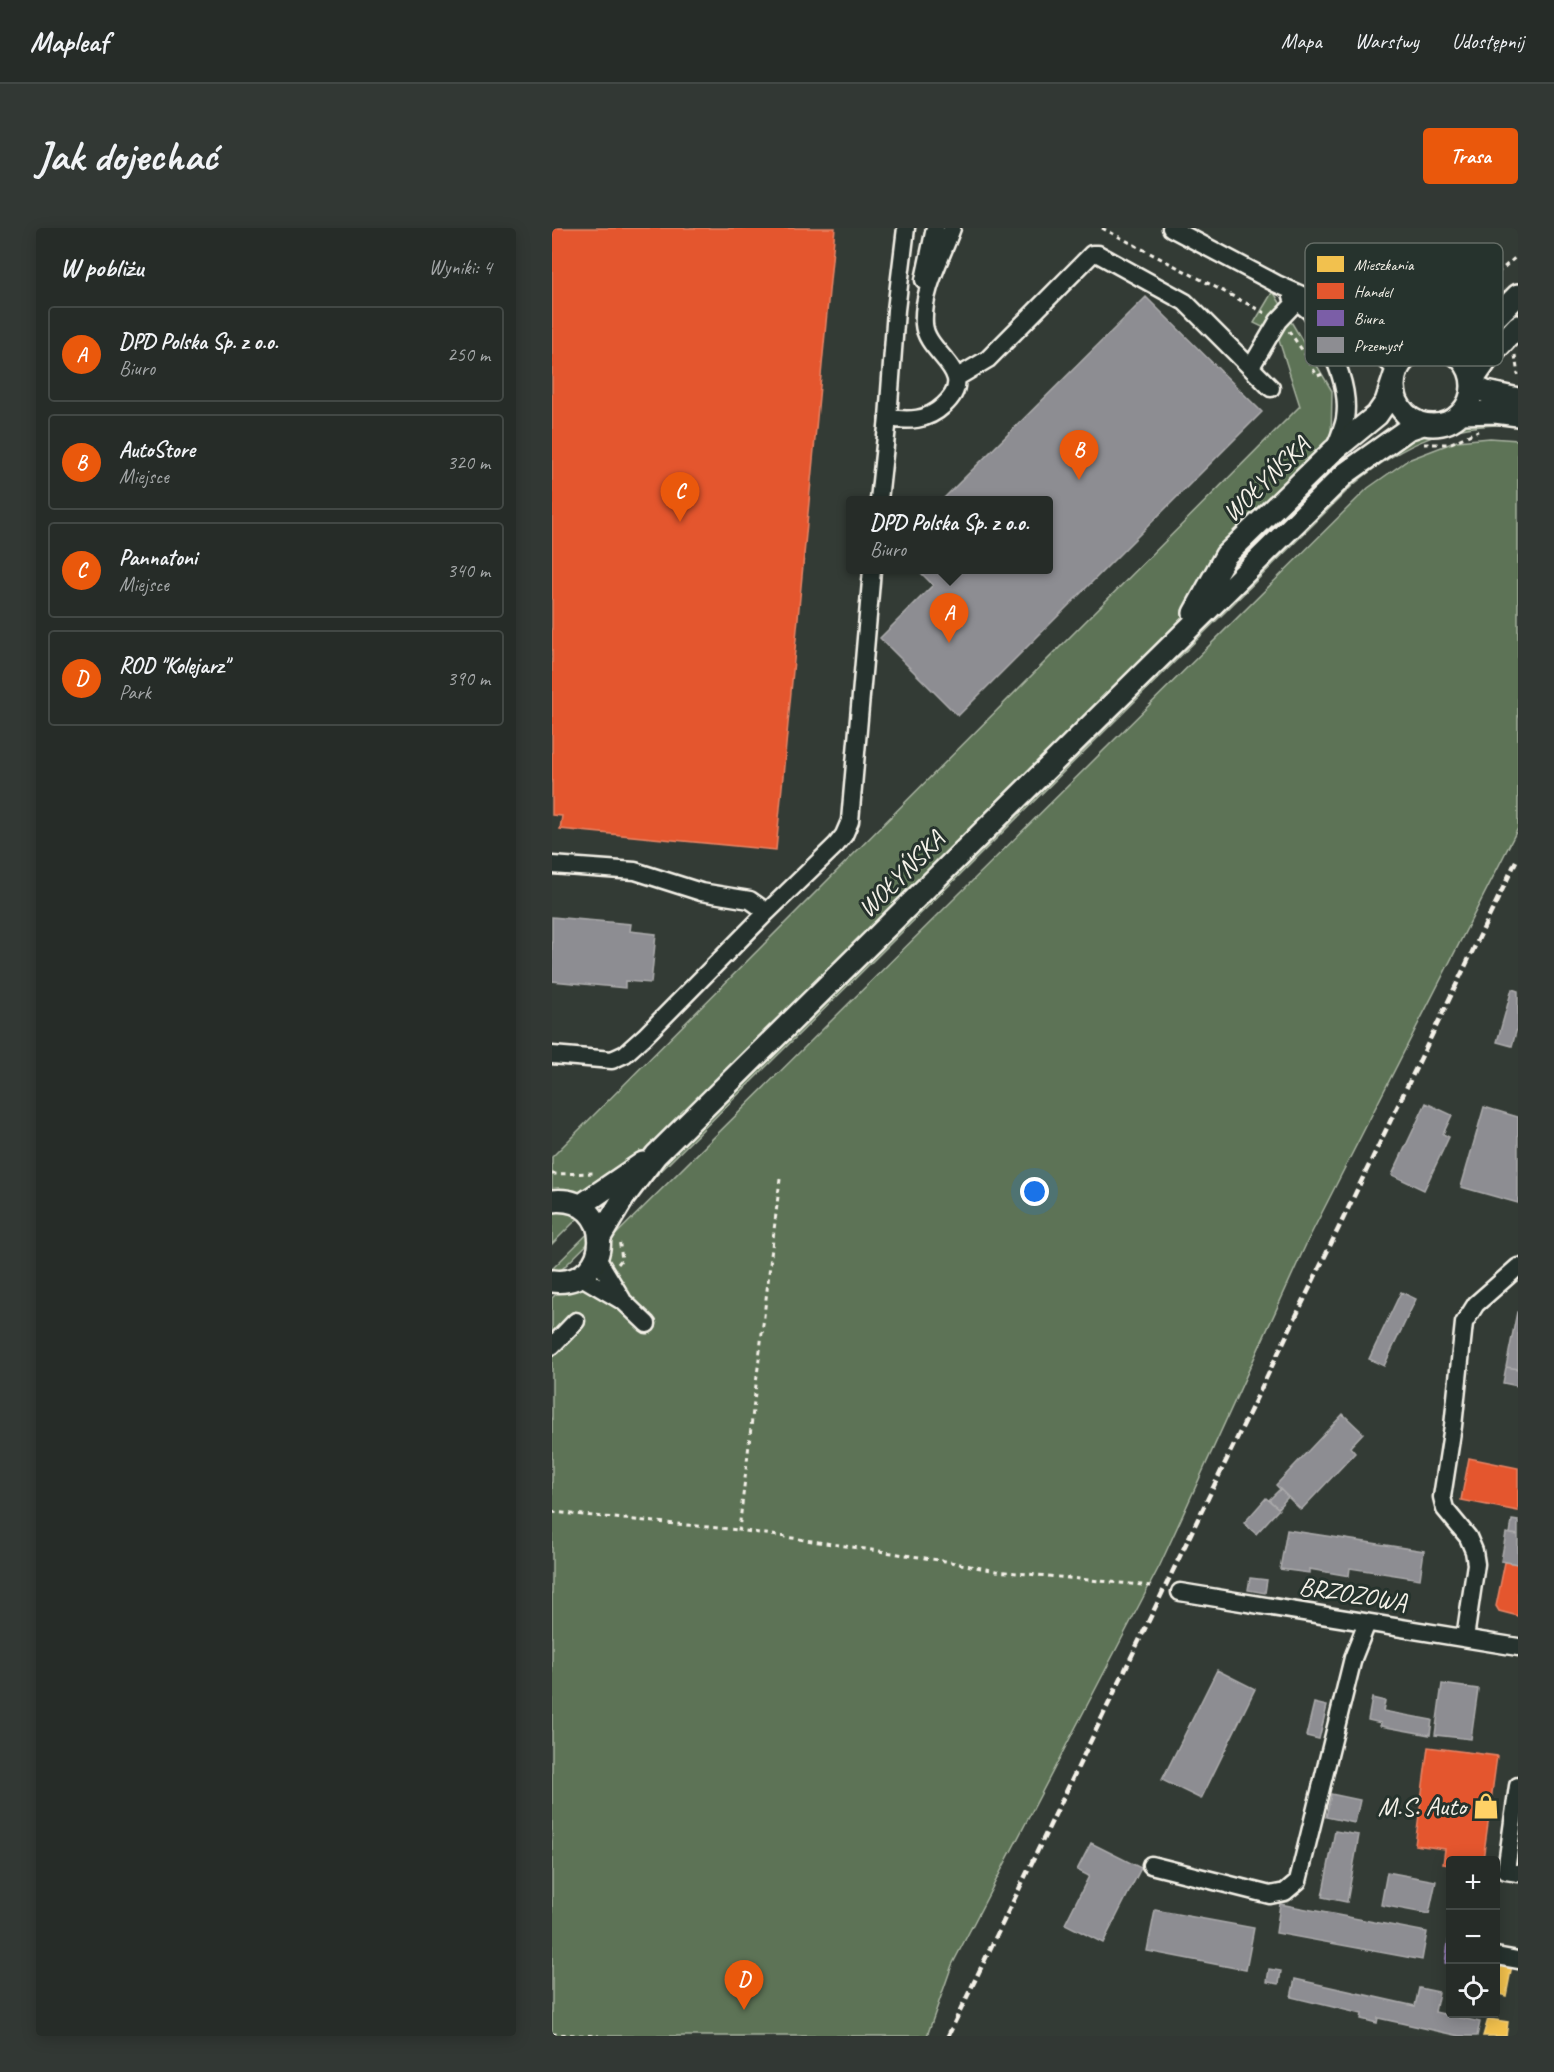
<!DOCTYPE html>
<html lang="pl">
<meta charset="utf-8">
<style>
:root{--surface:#262c28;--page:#323834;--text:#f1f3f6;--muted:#a4a7a8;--line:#424845;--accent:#ea580c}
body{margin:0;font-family:Caveat,sans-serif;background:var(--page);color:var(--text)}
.controls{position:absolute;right:18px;bottom:18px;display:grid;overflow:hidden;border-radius:6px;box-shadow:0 3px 15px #0003}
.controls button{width:54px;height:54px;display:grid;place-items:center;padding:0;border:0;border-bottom:2px solid var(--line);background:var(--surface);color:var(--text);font:30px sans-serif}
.you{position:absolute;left:483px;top:964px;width:21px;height:21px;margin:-15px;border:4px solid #fff;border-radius:50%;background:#1a73e8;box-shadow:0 0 0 9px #1a73e833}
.badge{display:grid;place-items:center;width:39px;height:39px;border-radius:50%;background:var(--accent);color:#fff;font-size:20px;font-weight:700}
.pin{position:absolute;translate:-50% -50px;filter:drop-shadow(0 2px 3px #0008)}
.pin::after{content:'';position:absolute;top:32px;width:21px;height:18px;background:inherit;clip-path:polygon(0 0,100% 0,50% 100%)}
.popup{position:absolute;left:294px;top:268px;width:207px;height:78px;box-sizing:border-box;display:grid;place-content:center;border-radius:6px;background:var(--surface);filter:drop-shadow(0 2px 4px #0005);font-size:20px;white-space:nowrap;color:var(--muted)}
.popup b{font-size:22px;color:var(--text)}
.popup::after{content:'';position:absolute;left:50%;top:100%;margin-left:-12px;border:12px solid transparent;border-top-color:var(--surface)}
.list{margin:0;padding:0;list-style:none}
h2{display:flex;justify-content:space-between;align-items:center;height:78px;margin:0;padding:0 24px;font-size:26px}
h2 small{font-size:20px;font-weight:400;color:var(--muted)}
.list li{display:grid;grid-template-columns:39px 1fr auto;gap:18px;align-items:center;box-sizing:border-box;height:96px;margin:0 12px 12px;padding:0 12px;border:2px solid var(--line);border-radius:6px}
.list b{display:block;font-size:22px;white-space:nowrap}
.list p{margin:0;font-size:20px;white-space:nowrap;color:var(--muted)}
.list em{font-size:20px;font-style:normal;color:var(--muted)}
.icon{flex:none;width:33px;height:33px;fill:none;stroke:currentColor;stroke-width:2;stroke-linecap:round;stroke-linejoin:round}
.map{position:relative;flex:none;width:966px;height:1808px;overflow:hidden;border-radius:6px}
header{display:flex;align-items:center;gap:36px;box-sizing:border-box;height:84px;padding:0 30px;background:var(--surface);border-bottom:2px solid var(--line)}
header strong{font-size:28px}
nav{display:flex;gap:33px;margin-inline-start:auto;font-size:21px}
.intro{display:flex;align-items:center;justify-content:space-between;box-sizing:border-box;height:144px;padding:0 36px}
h1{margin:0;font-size:42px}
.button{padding:15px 27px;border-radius:6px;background:var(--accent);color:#fff;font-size:21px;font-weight:700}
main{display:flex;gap:36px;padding:0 36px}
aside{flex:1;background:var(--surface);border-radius:6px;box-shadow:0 3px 15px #0003}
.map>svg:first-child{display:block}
.green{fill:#5d7357;stroke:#a8b2a0;stroke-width:1.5}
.homes{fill:#f2c14e;stroke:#f3cf7c;stroke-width:1.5}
.shops{fill:#e4572e;stroke:#e98566;stroke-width:1.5}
.offices{fill:#7b5ea7;stroke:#9f8aba;stroke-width:1.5}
.industry{fill:#8d8d92;stroke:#acabac;stroke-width:1.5}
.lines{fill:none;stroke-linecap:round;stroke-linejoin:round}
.minor-casing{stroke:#f4f1e8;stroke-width:21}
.major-casing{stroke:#f4f1e8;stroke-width:26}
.path{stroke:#f4f1e8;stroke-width:3;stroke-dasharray:4.5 4.5;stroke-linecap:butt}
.minor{stroke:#26332d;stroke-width:16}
.major{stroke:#26332d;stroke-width:21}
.rail{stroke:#f4f1e8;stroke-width:4.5;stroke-dasharray:9 4.5;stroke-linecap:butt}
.labels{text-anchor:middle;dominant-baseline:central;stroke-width:6;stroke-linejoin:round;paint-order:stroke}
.street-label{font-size:26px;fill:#f4f1e8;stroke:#26332d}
.poi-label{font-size:26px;fill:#f4f1e8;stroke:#26332d;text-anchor:end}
.key{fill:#26332d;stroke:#646c65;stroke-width:1.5}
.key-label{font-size:16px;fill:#f4f1e8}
</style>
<header>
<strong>Mapleaf</strong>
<nav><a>Mapa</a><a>Warstwy</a><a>Udostępnij</a></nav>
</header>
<div class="intro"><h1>Jak dojechać</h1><a class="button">Trasa</a></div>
<main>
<aside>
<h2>W pobliżu<small>Wyniki: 4</small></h2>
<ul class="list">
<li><span class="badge">A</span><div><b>DPD Polska Sp. z o.o.</b><p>Biuro</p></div><em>250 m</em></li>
<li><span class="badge">B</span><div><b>AutoStore</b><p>Miejsce</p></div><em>320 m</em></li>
<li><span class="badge">C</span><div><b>Pannatoni</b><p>Miejsce</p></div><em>340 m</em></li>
<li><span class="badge">D</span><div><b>ROD &quot;Kolejarz&quot;</b><p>Park</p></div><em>390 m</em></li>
</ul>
</aside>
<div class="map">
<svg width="966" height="1808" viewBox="0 0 966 1808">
<rect width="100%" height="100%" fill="#333b35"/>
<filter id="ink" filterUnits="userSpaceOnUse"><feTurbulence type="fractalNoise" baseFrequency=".0167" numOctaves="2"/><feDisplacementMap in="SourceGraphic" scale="12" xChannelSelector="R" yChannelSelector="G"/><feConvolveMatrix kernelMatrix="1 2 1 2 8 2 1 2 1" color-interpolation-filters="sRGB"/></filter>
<g filter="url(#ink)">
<!-- green -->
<path class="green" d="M721,63l59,100 -1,50 -148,180 -181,175 -450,448v-87l748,-751 -23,-72 -23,-11z
M966,191v6c-67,-2 -114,17 -165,60l-801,794v-10l780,-774 52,-42 47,-23 40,-10z
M938,210l28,2v388l-210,412 -148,325 -208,400 -25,71h-375v-738l816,-810 40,-28 49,-19z"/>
<!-- homes -->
<path class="homes" d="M944,1734l16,3 -6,31 -10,-3z
M936,1791l20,3 -2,14h-23z"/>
<!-- shops -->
<path class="shops" d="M0,0h283l-59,622 -216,-21 2,-13 -10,-1z
M917,1230l49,10v43l-57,-11z
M953,1334l13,2v52l-19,-5 -3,-5z
M876,1519l69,9 -14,104h-33v5l-7,-1 2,-15 -30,-4z"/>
<!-- offices -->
<path class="offices" d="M898,1702v34l-5,-1z"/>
<!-- industry -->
<path class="industry" d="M594,69l116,115 -304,304 -78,-78 53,-53 -15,-15h130v-70h-106z
M0,689l79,7 -1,7 26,3 -5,49 -26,-2v7l-73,-7z
M960,761l6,2v34l-6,21 -15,-4z
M874,875l26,12 -9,19 6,3 -25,53 -32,-15z
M932,879l34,10v86l-57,-16z
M849,1064l15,7 -32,67 -15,-7z
M965,1084h1v57l-12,-2z
M954,1139l12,2v17l-15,-3z
M791,1186l20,19 -13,14 5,6 -54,57 -25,-25z
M728,1261l8,8 -10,11 -9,-8z
M714,1270l13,11 -23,25 -12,-11z
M960,1292l6,1v14l-8,-1z
M735,1302l137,21 -4,28 -70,-11 -1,8 -40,-7v4l-29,-4z
M954,1305l12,2v29l-17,-3z
M698,1350l17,2 -2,13 -17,-3z
M665,1442l38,19 -54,110 -39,-19z
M890,1456l36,5 -7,50 -36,-4z
M820,1470l13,3 -2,10 49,9 -2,15 -50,-9 1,-3 -13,-3z
M762,1475l13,3 -8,33 -13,-3z
M779,1566l29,6 -5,23 -29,-6z
M783,1603l24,4 -12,67 -25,-5z
M539,1615l50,25 -38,75 -38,-19 24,-48 -12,-6z
M835,1644l49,9 -7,33 -48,-9z
M728,1676l147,28 -5,28 -146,-27z
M603,1682l99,18 -8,42 -99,-19z
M717,1741l12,2 -2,13 -12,-2z
M743,1751l120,27 4,-18 20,4 -4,20 45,10 -3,14h-17l-82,-18 -1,5 -16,-4 1,-5 -71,-17z"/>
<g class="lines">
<!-- minor casing -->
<g class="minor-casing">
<path id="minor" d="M354,0l-10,82 -8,108c21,3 39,3 55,-12 38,-34 -17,-51 -19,-82 -2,-34 17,-65 28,-96
M619,0l106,56 72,32 65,35
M372,52l11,-52
M740,69l22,18 64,38 19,17
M762,87c14,31 37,68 31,104 -2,10 -7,21 -11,31
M699,139l27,-46 19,-20
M404,150l32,-19 104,-105h6l87,48 86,86
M327,272l9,-82
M0,637l83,6 66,21 49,8 17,12 69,-67 8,-10 6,-14 22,-251
M0,827l60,5 13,-6 20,-18 122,-124
M45,1030l25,41
M28,1048l44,26 23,22
M0,1118l24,-25
M628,1364l338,55
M913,1410l11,-74 -2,-13 -6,-14 -23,-28 -3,-12 11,-71 11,-103 12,-19 42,-37
M966,1558l-12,85 12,2
M599,1637l119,30 15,-3 13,-11 55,-223 14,-35
M944,1728l22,4"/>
</g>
<!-- major casing -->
<g class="major-casing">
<path id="major" d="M842 158a39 39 0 1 1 78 0a39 39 0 1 1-78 0Z
M896,121h12l9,-5 49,-49
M920,153l16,-23 30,-32
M921,158l13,6 32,7
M909,185l34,-1 23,3
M642,385l32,-58 107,-104 44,-36 9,-13 9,-27
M0,973c64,-7 63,87 0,80
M28,978l63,-43
M48,1009l24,-40 32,-42 690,-682 62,-44 15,-5"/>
</g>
<!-- path -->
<path class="path" d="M550,0l163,85
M914,73l12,12
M827,89l2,-4c26,0 53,6 77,-5l60,-53
M737,103l18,26 10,19 9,-3
M963,127l3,20
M872,216h25l29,-13
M0,946l44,-1
M228,951l-41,351 206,31 51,10 156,15
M66,1036l4,-5 -3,-20
M0,1284l187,18
M0,1806l47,2"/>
<!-- minor -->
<use href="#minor" class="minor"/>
<!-- major -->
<use href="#major" class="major"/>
<!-- rail -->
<path class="rail" d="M396,1808l570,-1179"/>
</g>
</g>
<!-- icons -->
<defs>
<g id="shop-bare" transform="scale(2.07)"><path d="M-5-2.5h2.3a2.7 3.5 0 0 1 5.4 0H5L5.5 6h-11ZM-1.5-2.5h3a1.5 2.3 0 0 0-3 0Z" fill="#ffd166" stroke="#26332d" stroke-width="2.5" paint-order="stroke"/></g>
</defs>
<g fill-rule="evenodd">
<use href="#shop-bare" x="934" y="1578"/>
</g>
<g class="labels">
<!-- street labels -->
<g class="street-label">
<text transform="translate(714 251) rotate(-44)">WOŁYŃSKA</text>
<text transform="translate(349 646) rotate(-45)">WOŁYŃSKA</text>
<text transform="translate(801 1366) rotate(9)">BRZOZOWA</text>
</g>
<!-- poi labels -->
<g class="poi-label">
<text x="914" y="1578">M.S. Auto</text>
</g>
</g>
<!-- legend -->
<rect x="753" y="15" width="198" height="123" rx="9" class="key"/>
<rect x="765" y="28" width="27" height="16" fill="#f2c14e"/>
<rect x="765" y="55" width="27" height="16" fill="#e4572e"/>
<rect x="765" y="82" width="27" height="16" fill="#7b5ea7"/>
<rect x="765" y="109" width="27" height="16" fill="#8d8d92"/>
<g class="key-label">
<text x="802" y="42">Mieszkania</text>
<text x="802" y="69">Handel</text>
<text x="802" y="96">Biura</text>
<text x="802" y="123">Przemysł</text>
</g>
</svg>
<div class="controls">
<button>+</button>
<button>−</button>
<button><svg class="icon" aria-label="locate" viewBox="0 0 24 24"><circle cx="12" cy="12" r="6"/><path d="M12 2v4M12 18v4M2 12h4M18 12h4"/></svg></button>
</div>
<div class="you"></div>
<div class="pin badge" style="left:397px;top:415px">A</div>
<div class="popup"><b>DPD Polska Sp. z o.o.</b>Biuro</div>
<div class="pin badge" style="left:527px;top:252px">B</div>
<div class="pin badge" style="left:128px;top:294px">C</div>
<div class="pin badge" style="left:192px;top:1782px">D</div>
</div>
</main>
